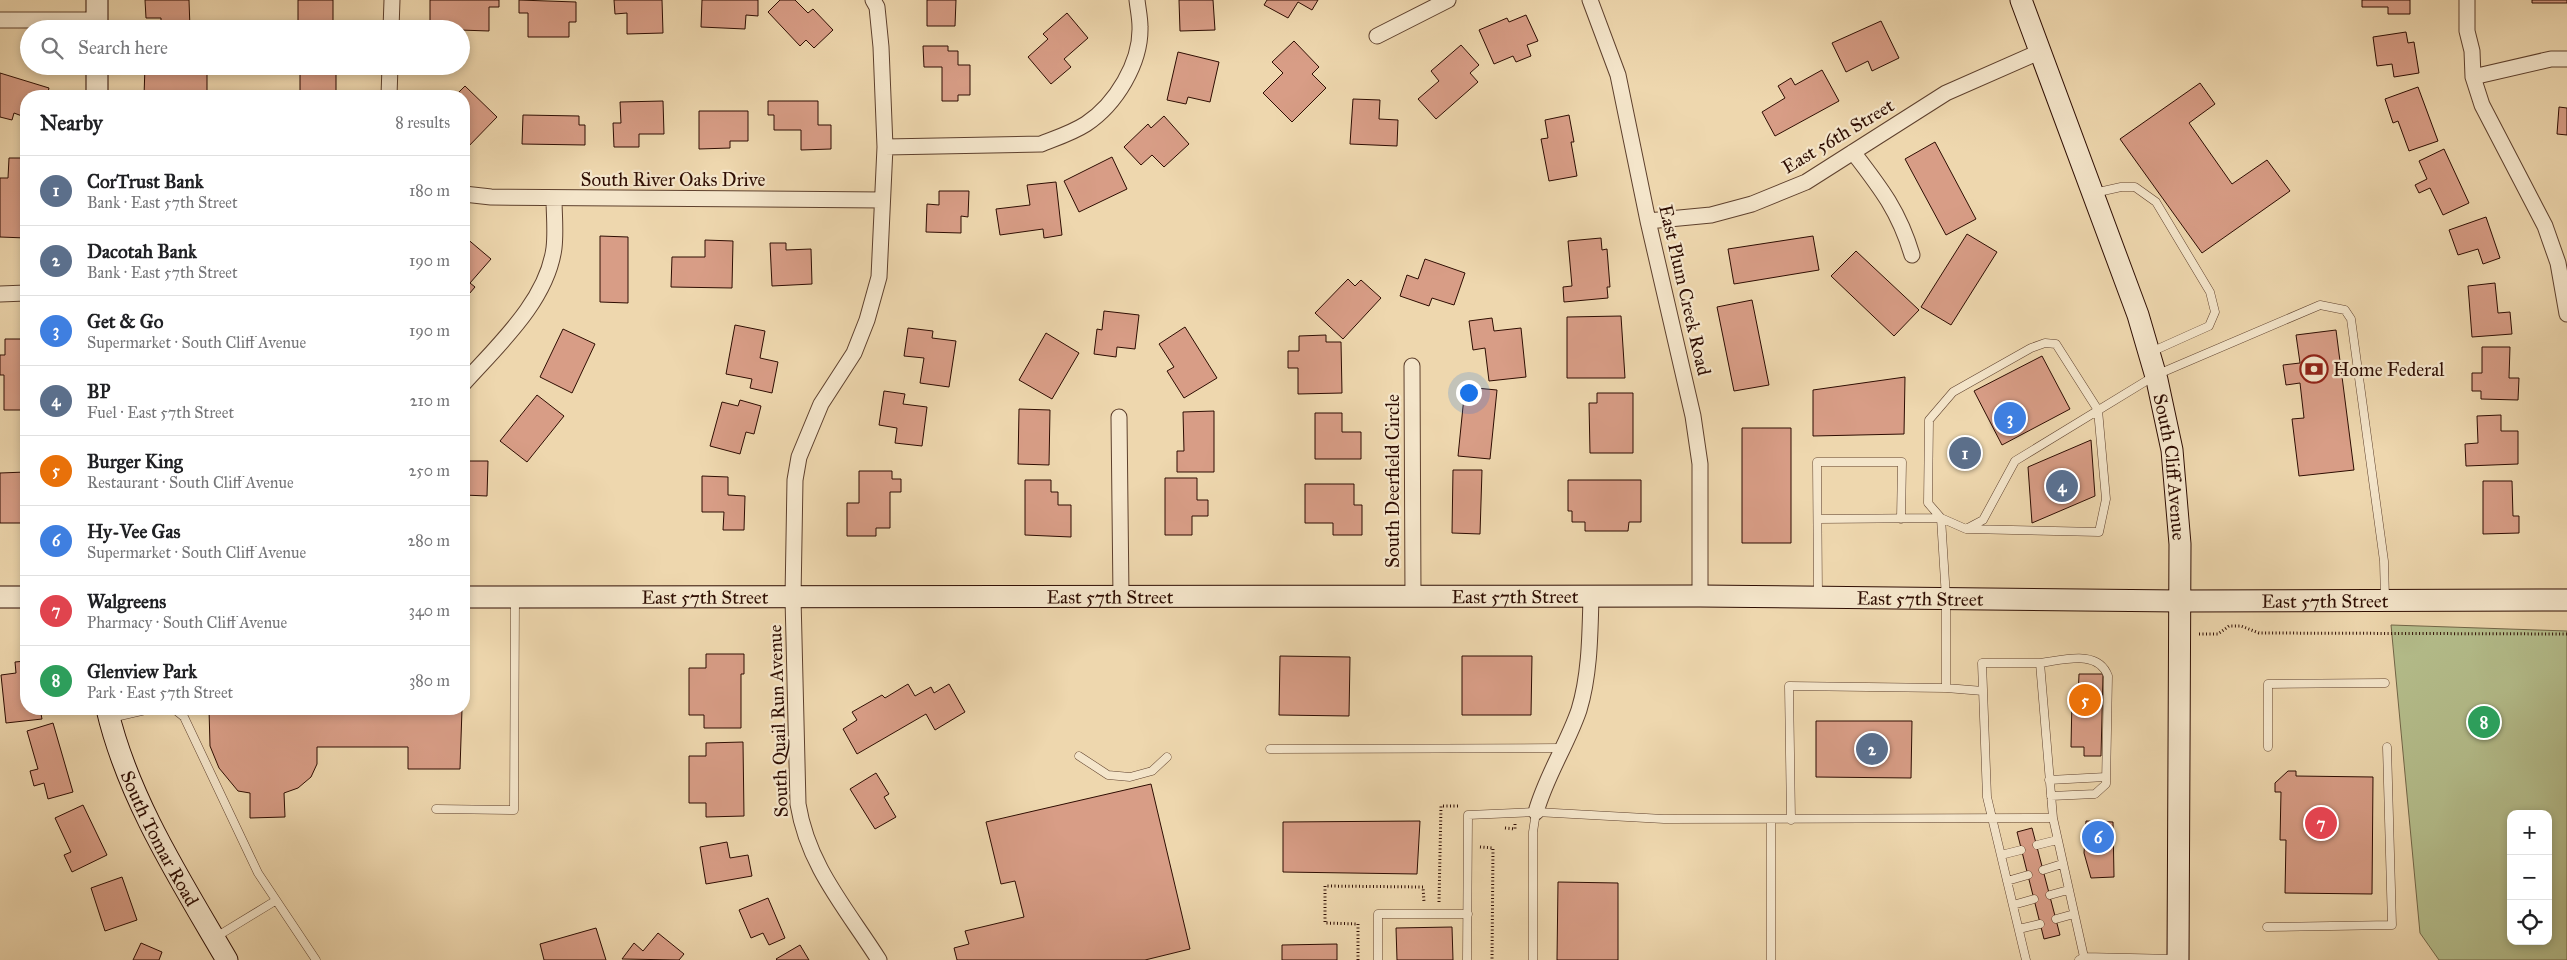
<!DOCTYPE html>
<meta charset="utf-8">
<style>
:root{--surface:#fff;--page:#f6f6f6;--text:#202124;--muted:#757577;--line:#e0e0e0;--accent:#8f2418}
body{margin:0;font-family:"IM FELL Great Primer",serif;background:var(--page);color:var(--text)}
.controls{position:absolute;right:15px;bottom:15px;display:grid;overflow:hidden;border-radius:10px;box-shadow:0 2px 8px #0003}
.controls button{width:45px;height:45px;display:grid;place-items:center;padding:0;border:0;border-bottom:1px solid var(--line);background:var(--surface);color:var(--text);font:25px sans-serif}
.you{position:absolute;left:1468px;top:392px;width:18px;height:18px;margin:-12px;border:4px solid #fff;border-radius:50%;background:#1a73e8;box-shadow:0 0 0 8px #1a73e833}
.badge{display:grid;place-items:center;width:32px;height:32px;border-radius:50%;background:var(--accent);color:#fff;font-size:16px;font-weight:700}
.pin{position:absolute;translate:-50% -50%;border:2px solid #fff;box-shadow:0 1px 5px #0006}
.list{margin:0;padding:0;list-style:none}
h2{display:flex;justify-content:space-between;align-items:center;height:65px;margin:0;padding:0 20px;font-size:21px}
h2 small{font-size:16px;font-weight:400;color:var(--muted)}
.list li{display:grid;grid-template-columns:32px 1fr auto;gap:15px;align-items:center;box-sizing:border-box;height:70px;padding:0 20px;border-top:1px solid var(--line)}
.list b{display:block;font-size:19px;white-space:nowrap}
.list p{margin:0;font-size:16px;white-space:nowrap;color:var(--muted)}
.list em{font-size:16px;font-style:normal;color:var(--muted)}
.icon{flex:none;width:28px;height:28px;fill:none;stroke:currentColor;stroke-width:2;stroke-linecap:round;stroke-linejoin:round}
.map{position:relative;flex:none;width:2567px;height:960px;overflow:hidden}
.search{position:absolute;background:var(--surface);box-shadow:0 2px 8px #0003;left:20px;top:20px;width:450px;height:55px;display:flex;align-items:center;gap:12px;box-sizing:border-box;padding:0 18px;border-radius:28px;color:var(--muted);font-size:19px}
.panel{position:absolute;background:var(--surface);box-shadow:0 2px 8px #0003;left:20px;top:90px;width:450px;height:625px;border-radius:20px}
.map>svg:first-child{display:block}
.green{fill:#b5bf8d;stroke:#726648;fill-rule:evenodd}
.building{fill:#d89d86;stroke:#2e0d02}
.lines{fill:none;stroke-linecap:round;stroke-linejoin:round}
.lane-casing{stroke:#5e402d;stroke-width:9}
.street-casing{stroke:#5e402d;stroke-width:17}
.secondary-casing{stroke:#2e0d02;stroke-width:23}
.path{stroke:#2e0d02;stroke-width:3;stroke-dasharray:1 2.5;stroke-linecap:butt}
.lane{stroke:#f4e5ca;stroke-width:8}
.street{stroke:#f4e5ca;stroke-width:15}
.secondary{stroke:#f4e5ca;stroke-width:21}
.labels{text-anchor:middle;dominant-baseline:central;stroke-width:4.5;stroke-linejoin:round;paint-order:stroke}
.street-label{font-size:19px;fill:#2e0d02;stroke:#f4e5ca}
.poi-label{font-size:19px;fill:#2e0d02;stroke:#f4e5ca;text-anchor:start}
</style>
<div class="map">
<svg width="2567" height="960" viewBox="0 0 2567 960">
<rect width="100%" height="100%" fill="#eed7ae"/>
<filter id="stains"><feTurbulence type="fractalNoise" baseFrequency=".004" numOctaves="4"/><feColorMatrix values="0 0 0 0 .2 0 0 0 0 .09 0 0 0 0 .02 0 0 0 .5 -.17"/></filter>
<radialGradient id="worn" r=".72"><stop offset=".6" stop-color="#630" stop-opacity="0"/><stop offset="1" stop-color="#630" stop-opacity=".3"/></radialGradient>
<!-- green -->
<path class="green" d="M2391,625l176,6v329h-128l-19,-27zM2511,814h37v127h-37z"/>
<!-- building -->
<path class="building" d="M145,0h44l1,29h-29v-11h-15z
M298,0h35v29h-35z
M430,0h69v7h-10v24l-59,-2z
M519,0l57,2v20h-7v15h-41v-24h-9z
M614,0h48l1,33 -36,1v-21l-12,1z
M702,0h56v16l-12,-1 -1,14 -44,-2z
M780,0h15l13,13 5,-4 20,21 -19,18 -8,-8 -6,6 -32,-34z
M927,0h29l-1,26h-28z
M1179,0h34l2,30 -35,1z
M1267,0h51l-6,10 -14,-8 -10,16 -24,-13z
M2362,0h48v14h-22v-7h-26z
M2532,0h35v3h-35z
M1067,13l21,25 -24,21 7,8 -20,17 -23,-27 20,-18 -5,-5z
M1526,15l12,26 -11,4 4,11 -15,6 -3,-6 -19,8 -15,-34 28,-12 2,4z
M1881,21l18,37 -27,13 -4,-10 -22,11 -14,-29z
M2406,32l2,11 6,-1 5,31 -25,4 -2,-13 -15,2 -4,-29z
M1294,41l25,26 -7,7 14,14 -34,34 -29,-29 20,-20 -11,-11z
M1461,45l18,20 -9,8 8,9 -42,37 -18,-20 21,-18 -8,-10z
M923,46h25v5h10v14h12v30h-12v6h-16v-34h-18z
M1178,52l41,10 -9,40 -22,-5 -2,7 -19,-4z
M145,66l62,1v29h-63z
M300,66h41v6h-5v21l-36,1z
M1822,70l17,31 -64,35 -13,-24 23,-14 -7,-12 13,-8 4,7z
M0,73l49,15 -2,8h-21v11l-4,9 -8,-3 -2,7 -12,-3z
M2200,83l15,21 -26,19 43,61 35,-24 23,31 -88,62 -82,-114z
M465,86l32,31 -32,33 -1,-54h-9z
M2418,87l20,54 -29,10 -11,-30 -5,2 -8,-24z
M1353,99l27,1 -1,19 19,1 -1,26 -47,-2z
M663,101l1,33h-25v13h-25l-1,-24h8l-1,-21z
M768,101h50v24h13v24l-30,1v-20h-27v-15h-6z
M2559,107l8,1v27l-10,-1z
M699,111h49v30h-18v7l-31,1z
M523,115l56,1v9h6v20l-63,-1z
M1569,115l5,27h-3l6,34 -28,5 -8,-42 7,-1 -3,-18z
M1164,116l25,28 -25,23 -12,-12 -11,10 -17,-18 24,-23 3,4z
M1935,142l41,77 -30,16 -41,-76z
M2444,149l25,54 -26,12 -13,-27 -11,5 -4,-8 12,-6 -8,-18z
M1112,157l15,32 -48,23 -15,-31z
M9,158h17v80l-26,-1v-59h8z
M1056,182l6,53 -18,3 -1,-9 -43,6 -4,-26 34,-4 -3,-20z
M939,191h30l-1,26 -7,-1v17l-35,-1 1,-28 12,1z
M2486,217l14,41 -17,6 -5,-15 -20,6 -9,-25z
M1967,234l30,18 -46,73 -30,-18z
M600,236l28,1v66l-28,-1z
M1813,236l6,34 -85,14 -6,-35z
M465,237l26,22 -21,24 5,4 -11,13z
M1601,238l1,12 5,-1 3,38h-3l1,11 -44,4 -1,-15 9,-1 -4,-45z
M705,240l28,1 -1,47 -61,-1 1,-30h33z
M770,243h16v7l25,-1 1,35 -40,2z
M1856,251l63,59 -25,26 -63,-60z
M1425,259l40,14 -11,32 -22,-7 -3,8 -29,-10 7,-21 11,4z
M1348,279l7,7 6,-6 20,18 -38,41 -28,-26z
M2495,283l3,30 12,-1 2,22 -40,3 -4,-51z
M1752,300l17,85 -35,6 -17,-84z
M1104,311l35,4 -4,34 -18,-2 -1,10 -22,-3 3,-25 5,1z
M1621,316l4,62h-58v-61z
M1492,318l2,13 27,-3 5,49 -37,4 -4,-33 -12,2 -4,-29z
M735,325l30,6 -5,27 18,4 -6,31 -22,-5 2,-9 -26,-5z
M1185,327l32,51 -33,20 -17,-27 7,-4 -15,-23z
M908,328l25,3 -1,7 24,3 -7,46 -29,-4 4,-25 -20,-2z
M563,329l32,15 -23,49 -32,-16z
M2336,330l18,140 -55,6 -7,-57 12,-1 -4,-35 -14,2 -3,-20 17,-2 -4,-28z
M1046,333l33,20 -27,46 -33,-19z
M1326,335v7h15l1,51 -44,1v-26h-10v-17h11v-15z
M5,339h21v71h-22v-35h-4v-20h5z
M2482,347h28l-1,31h10l-1,22 -37,-1v-8h-9v-18h10z
M2042,356l28,53 -68,36 -28,-54z
M1905,377l-1,57 -91,2v-46z
M1465,387l32,3 -7,69 -32,-3z
M884,391l21,3 -2,10 24,3 -5,39 -27,-3 2,-15 -18,-3z
M1597,393h36v60h-43l-1,-50h8z
M537,395l27,21 -37,46 -27,-21z
M740,400l21,6 -7,28 -8,-2 -6,22 -30,-8 12,-44 16,4z
M1019,409l31,1 -1,55 -31,-1z
M1214,411v61h-37v-21h7l-1,-39z
M1315,413h27v19h19v27h-46z
M2501,415v16h17v33l-52,2 -1,-22 13,-1 -1,-27z
M1742,428h49v115h-49z
M2091,440l4,56 -63,27 -4,-56z
M464,461h24l-1,35 -23,-1z
M1453,470h29l-2,64 -28,-1z
M859,471h33v8h9v13h-11v36h-14v8h-29v-33h12z
M26,472v51h-26v-50z
M702,476l26,1v18l17,1 -1,34h-21l1,-18h-22z
M1165,478h32v22h11v16h-16v19h-27z
M1025,480h26v12h7v13h13v32l-46,-2z
M1568,480h73v42h-12l-1,9h-43v-9h-13v-11h-4z
M2483,481h29l1,35h6v17l-36,1z
M1305,484h49v21h8v30h-29v-12h-28z
M706,654h38v20h-3v54h-37v-13h-15v-47h17z
M1280,656l70,1 -1,59 -70,-1z
M1462,656h70l-1,59h-69z
M26,661v48h14l2,10 -36,4 -5,-48 15,-2 -1,-11z
M2079,674h24l-2,82h-17v-9h-13l1,-49h6z
M908,684l7,12 16,-9 3,6 15,-9 16,28 -30,18 -9,-16 -69,40 -14,-25 14,-9 -5,-8 30,-17 3,3z
M209,709h253l-2,60h-52v-22h-91v17l-6,13 -13,11 -14,5 1,24 -35,1v-25l-12,-2 -19,-23 -9,-22z
M1816,721h96l-1,57 -95,-1z
M53,723l20,69 -25,7 -4,-16 -10,3 -4,-15 8,-2 -11,-38z
M743,742l1,74 -38,1v-14h-17v-47h17v-13z
M2288,771h8v5l77,1 -1,117 -87,-1 1,-53h-6l1,-48h-6v-9z
M876,773l13,21 -5,3 12,20 -21,12 -25,-40z
M1151,784l39,165 -45,11h-188l-3,-12 15,-4 -4,-13 59,-14 -9,-36 -14,3 -15,-62z
M83,805l24,50 -35,17 -8,-17 7,-3 -16,-34z
M1420,821l-3,53 -134,-2v-50z
M2086,821l27,1 1,55 -23,1 -7,-25z
M2032,828l28,107 -16,4 -27,-107z
M727,842l3,16 18,-3 4,21 -46,8 -6,-37z
M122,877l15,43 -32,11 -14,-43z
M1558,882l60,1v77h-61z
M768,898l17,40 -16,7 -6,-12 -12,5 -12,-28z
M1452,927l1,33h-56l-1,-32z
M596,928l10,32h-62l-4,-16z
M658,933l26,21 -5,6 -57,-1 12,-16 9,8z
M141,943l21,9 -3,8h-26z
M1337,944v16h-55v-15z
M800,945l9,15h-32l-1,-1z"/>
<g class="lines">
<!-- lane casing -->
<g class="lane-casing">
<path id="lane" d="M2094,193l27,-6h14l21,15 54,90 5,20 -6,14 -58,26
M1818,519l123,-1 -13,-15 1,-83 24,-28 78,-44 14,-5 11,1 42,66 8,89 -7,33 -131,-3
M1818,595l-1,-133h85l-1,57
M2040,663c24,-3 58,-14 68,13l-2,108 -11,10 -44,2
M1983,691l-37,-3v-90l-5,-80 25,11 17,-9 32,-59 141,-86 164,-70 25,5 6,9 33,242 1,38
M174,709l10,8 74,156 58,87
M111,718l39,-9
M2268,747v-63l117,-1
M1270,749l293,-1
M1079,756l29,19 22,2 22,-6 15,-14
M2049,780l57,-3
M436,809l78,1 1,-212
M1791,820l-2,-134 157,2
M2037,845l20,-5
M2001,855l20,-5
M2043,870l19,-6
M2007,881l21,-6
M2050,895l18,-5
M2013,905l21,-6
M2056,919l18,-5
M2267,927l125,-2 -5,-178
M2019,929l21,-5
M216,937l59,-36
M1378,960v-46h90
M1467,960l1,-145 68,-3 128,7 389,-1
M1533,960v-128l3,-20
M1771,960v-141
M2026,960l-39,-163 -5,-134h58l13,155 31,139 -5,3
M2084,960v-3l92,2"/>
</g>
<!-- street casing -->
<g class="street-casing">
<path id="street" d="M873,0l4,7 4,40 4,100 -6,130 -12,43 -13,33 -33,51 -22,53 -4,23 -2,118 5,206c10,62 48,104 81,156
M1590,0l28,75 30,146 45,195 7,48v132
M2467,0v31l5,20 1,26 9,28 63,121 13,37 9,51
M0,20h97
M391,29l1,-29
M1377,36l71,-36
M2473,77l78,-18h16
M389,96l1,-30
M885,147l156,-3c15,-6 31,-11 45,-20 30,-20 55,-61 54,-97 0,-9 -2,-18 -3,-27
M1853,152c27,35 46,59 59,103
M464,194l27,3 391,3
M1648,221l63,-6 41,-11 54,-22 140,-89 93,-41
M0,294l26,-1
M1412,366l1,231
M464,383c34,-38 83,-82 90,-135 2,-17 0,-34 0,-50
M1119,417l2,180
M1536,812c10,-36 31,-67 43,-102 11,-36 11,-77 12,-114"/>
</g>
<!-- secondary casing -->
<g class="secondary-casing">
<g id="secondary">
<path id="s1" d="M2021,0l117,315 19,65 15,70 8,94 -2,416"/>
<path d="M97,29v-29"/>
<path d="M97,66v30"/>
<path d="M0,597h26"/>
<path id="s2" d="M464,597l1236,-1 480,5 387,-1"/>
<path id="s3" d="M107,709c21,90 74,172 120,251"/>
</g>
</g>
<!-- path -->
<path class="path" d="M2199,634h19l11,-8h12l18,7 308,1
M1505,828l10,1v-5
M1480,847l13,1 -1,112
M1439,902l2,-96h19
M1358,960v-36l-33,-1v-37l98,1 1,15"/>
<!-- lane -->
<use href="#lane" class="lane"/>
<!-- street -->
<use href="#street" class="street"/>
<!-- secondary -->
<use href="#secondary" class="secondary"/>
</g>
<!-- icons -->
<defs>
<g id="bank-ring" transform="scale(1.4375)"><circle r="9.5" fill="#f4e5ca" stroke="#8f2418" stroke-width="1.5"/><path d="M-6-4H6V4H-6ZM0-2.3a2.3 2.3 0 1 0 0 4.6a2.3 2.3 0 1 0 0-4.6Z" fill="#8f2418"/></g>
</defs>
<g fill-rule="evenodd">
<use href="#bank-ring" x="2314" y="369"/>
</g>
<g class="labels">
<!-- street labels -->
<g class="street-label">
<text transform="translate(1838 136) rotate(-31)">East 56th Street</text>
<text x="673" y="179">South River Oaks Drive</text>
<text transform="translate(1685 290) rotate(77)">East Plum Creek Road</text>
<text stroke="none"><textPath href="#s1" startOffset="492">South Cliff Avenue</textPath></text>
<text transform="translate(1392 481) rotate(-90)">South Deerfield Circle</text>
<text stroke="none"><textPath href="#s2" startOffset="1051">East 57th Street</textPath></text>
<text stroke="none"><textPath href="#s2" startOffset="646">East 57th Street</textPath></text>
<text stroke="none"><textPath href="#s2" startOffset="241">East 57th Street</textPath></text>
<text stroke="none"><textPath href="#s2" startOffset="1456">East 57th Street</textPath></text>
<text stroke="none"><textPath href="#s2" startOffset="1861">East 57th Street</textPath></text>
<text transform="translate(778 721) rotate(-92)">South Quail Run Avenue</text>
<text stroke="none"><textPath href="#s3" startOffset="140">South Tomar Road</textPath></text>
</g>
<!-- poi labels -->
<g class="poi-label">
<text x="2333" y="369">Home Federal</text>
</g>
</g>
<rect width="100%" height="100%" filter="url(#stains)"/>
<rect width="100%" height="100%" fill="url(#worn)"/>
</svg>
<div class="controls">
<button>+</button>
<button>−</button>
<button><svg class="icon" aria-label="locate" viewBox="0 0 24 24"><circle cx="12" cy="12" r="6"/><path d="M12 2v4M12 18v4M2 12h4M18 12h4"/></svg></button>
</div>
<div class="you"></div>
<div class="pin badge" style="left:1965px;top:453px;background:#5c6f8a">1</div>
<div class="pin badge" style="left:1872px;top:749px;background:#5c6f8a">2</div>
<div class="pin badge" style="left:2010px;top:418px;background:#3f7fe0">3</div>
<div class="pin badge" style="left:2062px;top:486px;background:#5c6f8a">4</div>
<div class="pin badge" style="left:2085px;top:700px;background:#e8710a">5</div>
<div class="pin badge" style="left:2098px;top:837px;background:#3f7fe0">6</div>
<div class="pin badge" style="left:2321px;top:823px;background:#e0444e">7</div>
<div class="pin badge" style="left:2484px;top:722px;background:#2e9e5b">8</div>
<div class="search"><svg class="icon" aria-label="search" viewBox="0 0 24 24"><circle cx="10" cy="10" r="6"/><path d="M15 15l6 6"/></svg>Search here</div>
<section class="panel">
<h2>Nearby<small>8 results</small></h2>
<ul class="list">
<li><span class="badge" style="background:#5c6f8a">1</span><div><b>CorTrust Bank</b><p>Bank · East 57th Street</p></div><em>180 m</em></li>
<li><span class="badge" style="background:#5c6f8a">2</span><div><b>Dacotah Bank</b><p>Bank · East 57th Street</p></div><em>190 m</em></li>
<li><span class="badge" style="background:#3f7fe0">3</span><div><b>Get &amp; Go</b><p>Supermarket · South Cliff Avenue</p></div><em>190 m</em></li>
<li><span class="badge" style="background:#5c6f8a">4</span><div><b>BP</b><p>Fuel · East 57th Street</p></div><em>210 m</em></li>
<li><span class="badge" style="background:#e8710a">5</span><div><b>Burger King</b><p>Restaurant · South Cliff Avenue</p></div><em>250 m</em></li>
<li><span class="badge" style="background:#3f7fe0">6</span><div><b>Hy-Vee Gas</b><p>Supermarket · South Cliff Avenue</p></div><em>280 m</em></li>
<li><span class="badge" style="background:#e0444e">7</span><div><b>Walgreens</b><p>Pharmacy · South Cliff Avenue</p></div><em>340 m</em></li>
<li><span class="badge" style="background:#2e9e5b">8</span><div><b>Glenview Park</b><p>Park · East 57th Street</p></div><em>380 m</em></li>
</ul>
</section>
</div>
